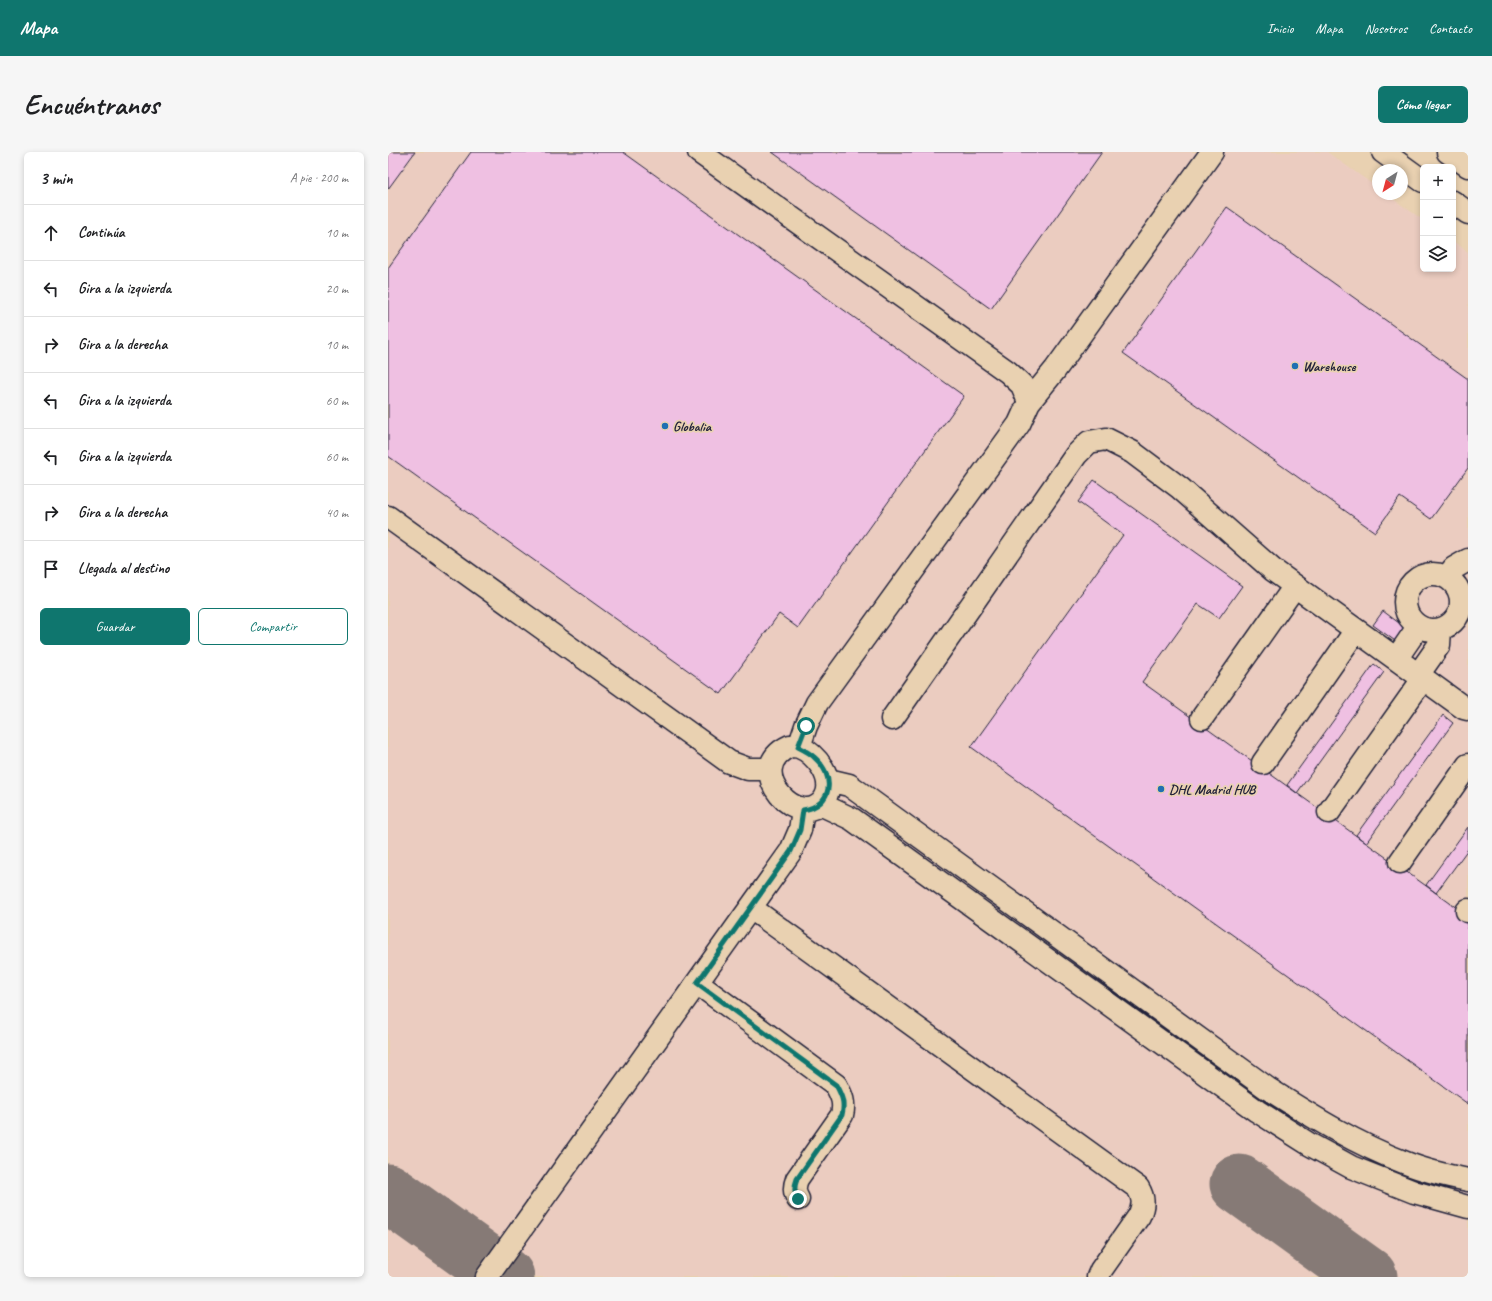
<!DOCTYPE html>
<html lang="es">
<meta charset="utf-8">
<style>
:root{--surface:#fff;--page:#f6f6f6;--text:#202124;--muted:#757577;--line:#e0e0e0;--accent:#0f766e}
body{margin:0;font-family:Caveat,sans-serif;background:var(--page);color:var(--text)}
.controls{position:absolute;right:12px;top:12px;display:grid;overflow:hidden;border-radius:6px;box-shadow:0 2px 6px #0003}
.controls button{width:36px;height:36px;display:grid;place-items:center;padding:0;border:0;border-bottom:1px solid var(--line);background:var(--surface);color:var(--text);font:20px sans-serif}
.compass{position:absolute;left:984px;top:12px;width:36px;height:36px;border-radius:50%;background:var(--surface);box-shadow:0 2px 6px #0003;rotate:216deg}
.stop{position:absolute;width:12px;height:12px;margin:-9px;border:3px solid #0f766e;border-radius:50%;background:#fff}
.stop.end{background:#0f766e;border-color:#fff;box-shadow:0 1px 4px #0008}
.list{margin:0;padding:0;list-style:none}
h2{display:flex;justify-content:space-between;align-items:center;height:52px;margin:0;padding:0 16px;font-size:17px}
h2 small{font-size:13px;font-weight:400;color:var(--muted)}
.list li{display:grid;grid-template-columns:26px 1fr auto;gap:12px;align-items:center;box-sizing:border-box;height:56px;padding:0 16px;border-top:1px solid var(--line)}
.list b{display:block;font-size:15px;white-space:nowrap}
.list em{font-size:13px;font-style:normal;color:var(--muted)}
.actions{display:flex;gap:8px;padding:12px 16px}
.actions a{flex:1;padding:9px 0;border:1px solid var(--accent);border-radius:6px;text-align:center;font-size:14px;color:var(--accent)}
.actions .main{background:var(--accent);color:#fff}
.icon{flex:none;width:22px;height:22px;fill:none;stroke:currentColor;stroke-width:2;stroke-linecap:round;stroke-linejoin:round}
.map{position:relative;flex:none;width:1080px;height:1125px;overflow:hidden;border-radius:6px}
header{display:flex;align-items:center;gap:24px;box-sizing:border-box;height:56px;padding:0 20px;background:var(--accent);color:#fff}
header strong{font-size:19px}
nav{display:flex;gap:22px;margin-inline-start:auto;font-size:14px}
.intro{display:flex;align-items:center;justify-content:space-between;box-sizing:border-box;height:96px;padding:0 24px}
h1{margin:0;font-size:28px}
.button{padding:10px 18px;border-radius:6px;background:var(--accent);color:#fff;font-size:14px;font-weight:700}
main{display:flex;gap:24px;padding:0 24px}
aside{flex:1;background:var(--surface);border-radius:6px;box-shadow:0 2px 6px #0003}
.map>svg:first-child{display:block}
.built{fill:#ebccc0}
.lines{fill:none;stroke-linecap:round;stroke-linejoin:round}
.taxiway{stroke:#867a76;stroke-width:59}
.building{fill:#efc0e2;stroke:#22223b}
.minor-casing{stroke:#22223b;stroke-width:25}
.minor{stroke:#e9d1b1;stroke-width:22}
.route{stroke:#0f766e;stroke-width:5}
.poi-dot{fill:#1f6fb2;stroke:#e9d1b1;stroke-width:1.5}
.labels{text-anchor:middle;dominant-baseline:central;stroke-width:3.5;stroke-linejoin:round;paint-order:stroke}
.poi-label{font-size:14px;font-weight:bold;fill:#22223b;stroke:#e9d1b1;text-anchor:start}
</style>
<header>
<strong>Mapa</strong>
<nav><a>Inicio</a><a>Mapa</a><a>Nosotros</a><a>Contacto</a></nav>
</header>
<div class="intro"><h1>Encuéntranos</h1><a class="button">Cómo llegar</a></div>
<main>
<aside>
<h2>3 min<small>A pie · 200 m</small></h2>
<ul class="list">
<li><svg class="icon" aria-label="ahead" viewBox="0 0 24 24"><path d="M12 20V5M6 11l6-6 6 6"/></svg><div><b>Continúa</b></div><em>10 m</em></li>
<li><svg class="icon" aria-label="left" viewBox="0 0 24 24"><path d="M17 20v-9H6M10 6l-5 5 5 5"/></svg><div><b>Gira a la izquierda</b></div><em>20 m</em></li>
<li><svg class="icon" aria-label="right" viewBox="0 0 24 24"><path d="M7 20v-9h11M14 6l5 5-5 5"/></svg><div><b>Gira a la derecha</b></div><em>10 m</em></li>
<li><svg class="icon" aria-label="left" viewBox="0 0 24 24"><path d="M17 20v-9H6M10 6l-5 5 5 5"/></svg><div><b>Gira a la izquierda</b></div><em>60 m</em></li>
<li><svg class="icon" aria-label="left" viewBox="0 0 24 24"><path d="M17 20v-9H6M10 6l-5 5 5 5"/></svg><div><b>Gira a la izquierda</b></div><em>60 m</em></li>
<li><svg class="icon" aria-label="right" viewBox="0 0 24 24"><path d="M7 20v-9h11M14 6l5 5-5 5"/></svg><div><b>Gira a la derecha</b></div><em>40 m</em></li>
<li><svg class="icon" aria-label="arrive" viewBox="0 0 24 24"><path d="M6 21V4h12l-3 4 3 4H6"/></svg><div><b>Llegada al destino</b></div></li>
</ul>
<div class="actions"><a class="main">Guardar</a><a>Compartir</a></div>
</aside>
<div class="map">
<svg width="1080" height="1125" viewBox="0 0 1080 1125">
<rect width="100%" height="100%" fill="#e9d1b1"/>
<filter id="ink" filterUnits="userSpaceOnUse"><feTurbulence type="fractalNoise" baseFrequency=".025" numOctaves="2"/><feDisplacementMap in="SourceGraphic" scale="8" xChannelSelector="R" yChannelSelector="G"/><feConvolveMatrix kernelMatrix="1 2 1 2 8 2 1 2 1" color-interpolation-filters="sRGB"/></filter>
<g filter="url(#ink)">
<!-- built -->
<path class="built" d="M0,0h939l51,36v6h8l37,26v49h30v-28l15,11v1025h-1080z"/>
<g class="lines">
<!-- taxiway -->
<path class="taxiway" d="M851,1032l129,93
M0,1041l117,84"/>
</g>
<!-- building -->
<path class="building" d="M0,0h27l-27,37z
M83,0h152l341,244 -166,232 -19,-14 -58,80 -333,-238v-188z
M384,0h330l-111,157z
M839,55l241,172v89l-37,51 -31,-22 -25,35 -252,-179z
M706,328l148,106 -23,32 -21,-14 -56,78 326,234v188l-497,-357 152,-212 -45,-33z
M995,459l24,18 -9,14 -25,-18z
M986,512l10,8 -87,121 -10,-8z
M1055,563l10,8 -87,120 -10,-8z
M1080,675v22l-32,44 -10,-8z"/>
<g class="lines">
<!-- minor casing -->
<g class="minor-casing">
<path id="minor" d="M311,0l309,220 14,13 7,17
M995,0l40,29
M1060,0l20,14
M1065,50l15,11
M0,365l341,245 19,7h22
M1017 450a28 28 0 1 1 56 0a28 28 0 1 1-56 0Z
M1059,425l7,-9 14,-8
M1008,507l22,-32
M1030,523l21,-30 1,-15
M814,566l93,-132
M504,567l184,-264 13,-13 17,-3 26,13 48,36 93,82 191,138 4,1
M402,594c2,0 6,0 9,1 17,6 37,33 26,51 -23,37 -86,-29 -35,-52z
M411,595l7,-21 11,-23 202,-279 10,-22 26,-32 157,-218
M875,611l93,-133
M440,628l21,5 418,303c44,28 89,56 139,75 20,8 42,13 62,17
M432,652l32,15 405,292 52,33 42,23 63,25 54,15
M941,660l94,-133
M1012,710l68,-97
M363,756l387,280c6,10 6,17 1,28l-38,54 -3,7
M1079,759l1,-1
M309,831l139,102c6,11 9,18 6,30l-45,64c-3,8 -3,13 1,20
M99,1125l304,-426 9,-21 3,-20"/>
</g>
<!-- minor -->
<use href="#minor" class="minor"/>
</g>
</g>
<g class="lines" filter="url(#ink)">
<!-- route -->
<path class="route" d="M410,1047c-4,-7 -4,-12 -1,-20l45,-64c3,-12 0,-19 -6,-30l-139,-102 94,-132 9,-21 3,-20c30,-5 33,-34 11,-53 -4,-4 -10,-7 -16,-10l8,-21"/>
</g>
<!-- markers -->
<g class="poi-dot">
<circle cx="907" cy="214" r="4"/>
<circle cx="277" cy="274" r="4"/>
<circle cx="773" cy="637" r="4"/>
</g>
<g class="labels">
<!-- poi labels -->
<g class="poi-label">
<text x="915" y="214">Warehouse</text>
<text x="285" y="274">Globalia</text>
<text x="781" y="637">DHL Madrid HUB</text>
</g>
</g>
</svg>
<div class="controls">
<button>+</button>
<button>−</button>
<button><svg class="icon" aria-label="layers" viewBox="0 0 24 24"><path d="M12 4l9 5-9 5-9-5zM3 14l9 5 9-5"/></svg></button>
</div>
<svg class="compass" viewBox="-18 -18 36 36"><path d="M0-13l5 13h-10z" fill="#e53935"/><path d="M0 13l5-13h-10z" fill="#757577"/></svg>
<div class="stop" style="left:418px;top:574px"></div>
<div class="stop end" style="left:410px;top:1047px"></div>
</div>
</main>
